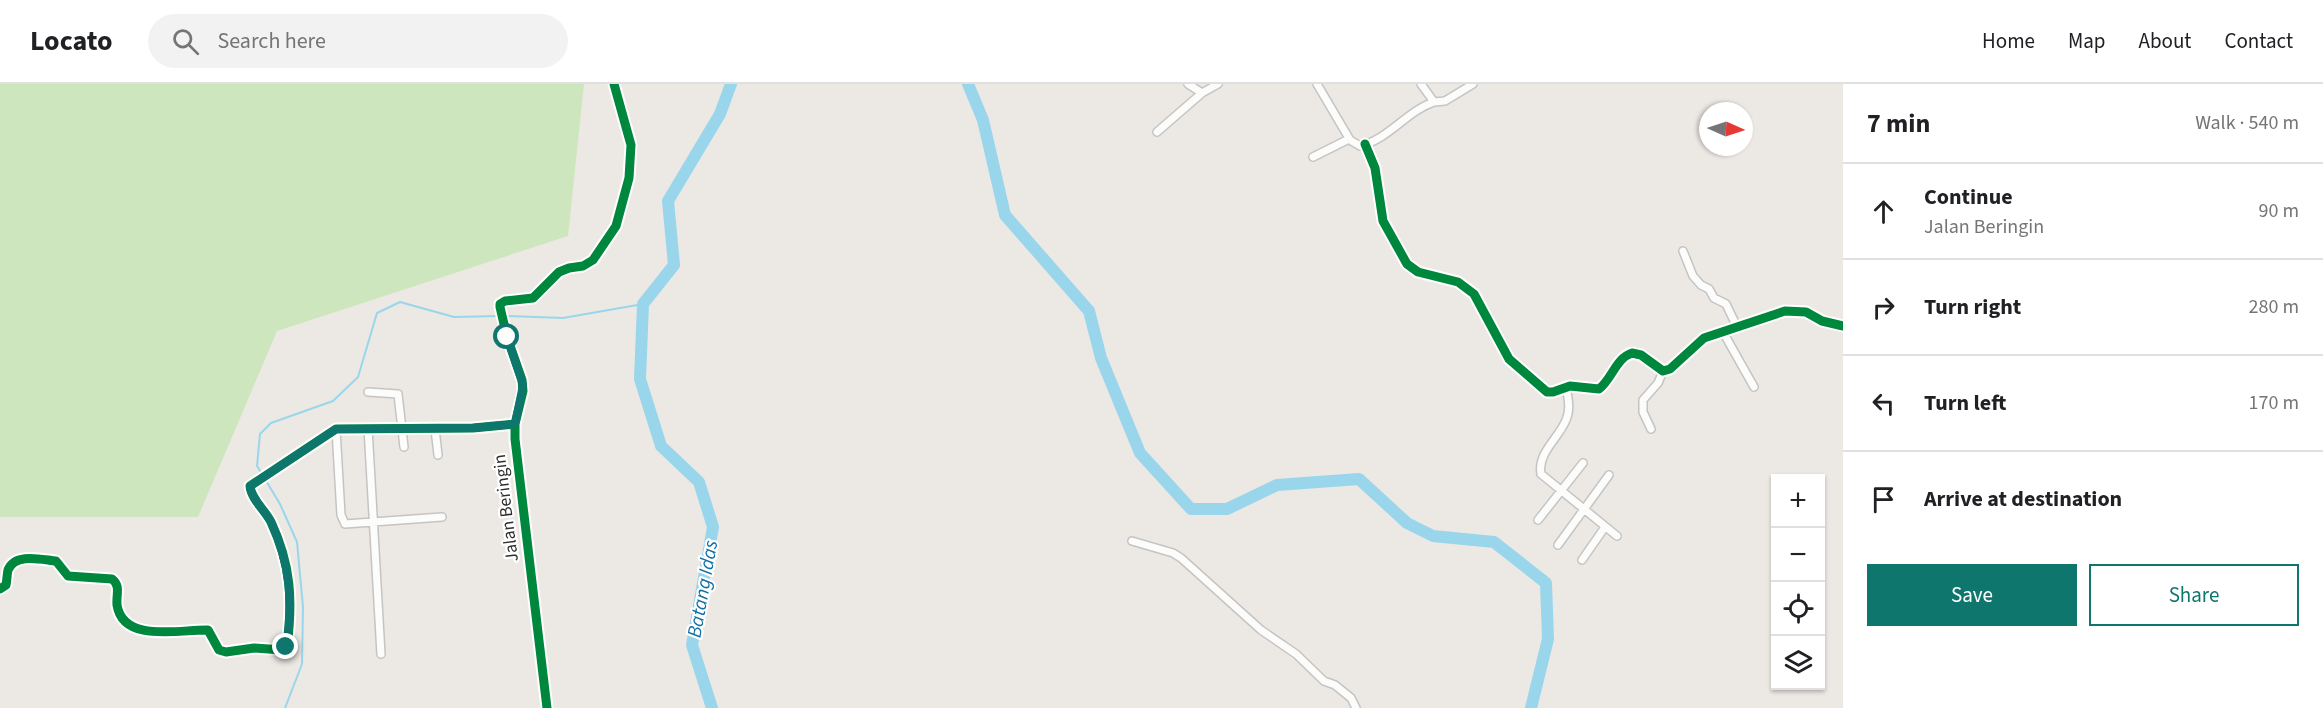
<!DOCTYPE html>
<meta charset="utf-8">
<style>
:root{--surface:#fff;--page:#f2f2f2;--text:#202124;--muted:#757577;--line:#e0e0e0;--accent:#0f766e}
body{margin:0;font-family:"Source Sans 3",sans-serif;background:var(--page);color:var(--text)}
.controls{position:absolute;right:18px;bottom:18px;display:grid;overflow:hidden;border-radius:0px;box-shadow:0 2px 4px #0004}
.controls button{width:54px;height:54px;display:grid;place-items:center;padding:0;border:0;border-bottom:2px solid var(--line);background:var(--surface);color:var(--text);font:30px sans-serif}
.compass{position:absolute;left:1699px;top:18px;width:54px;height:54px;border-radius:50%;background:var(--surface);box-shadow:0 2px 4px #0004;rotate:93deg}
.stop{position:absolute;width:18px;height:18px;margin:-14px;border:4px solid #0f766e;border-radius:50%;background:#fff}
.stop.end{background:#0f766e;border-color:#fff;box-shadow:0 2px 6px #0008}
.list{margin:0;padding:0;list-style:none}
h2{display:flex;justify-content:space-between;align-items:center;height:78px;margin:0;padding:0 24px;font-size:26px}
h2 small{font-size:20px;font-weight:400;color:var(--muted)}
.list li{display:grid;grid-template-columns:39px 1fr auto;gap:18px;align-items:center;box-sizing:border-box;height:96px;padding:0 24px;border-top:2px solid var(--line)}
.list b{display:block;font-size:22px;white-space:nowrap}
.list p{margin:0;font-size:20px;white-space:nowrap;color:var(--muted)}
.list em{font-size:20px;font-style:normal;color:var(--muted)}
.actions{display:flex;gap:12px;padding:18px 24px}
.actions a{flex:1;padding:14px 0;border:2px solid var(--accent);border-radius:0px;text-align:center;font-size:21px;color:var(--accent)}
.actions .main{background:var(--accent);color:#fff}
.icon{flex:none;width:33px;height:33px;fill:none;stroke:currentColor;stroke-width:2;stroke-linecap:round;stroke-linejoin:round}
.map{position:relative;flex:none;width:1843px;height:624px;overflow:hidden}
header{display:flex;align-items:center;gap:36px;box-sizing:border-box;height:84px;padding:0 30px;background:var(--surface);border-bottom:2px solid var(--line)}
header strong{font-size:28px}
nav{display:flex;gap:33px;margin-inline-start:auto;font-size:21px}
.search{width:420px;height:54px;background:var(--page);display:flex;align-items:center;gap:15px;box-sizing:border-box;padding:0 21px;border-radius:33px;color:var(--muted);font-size:22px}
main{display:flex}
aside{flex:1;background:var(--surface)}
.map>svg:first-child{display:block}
.green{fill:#cee6be}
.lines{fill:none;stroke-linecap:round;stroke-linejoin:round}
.stream{stroke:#99d6ec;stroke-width:2}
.river{stroke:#99d6ec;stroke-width:12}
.minor-casing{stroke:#c5c4c5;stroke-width:10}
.minor{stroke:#fcfcfb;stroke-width:7}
.cycleway-casing{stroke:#fff;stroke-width:13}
.cycleway{stroke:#00873e;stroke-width:9}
.route{stroke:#0f766e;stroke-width:8}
.labels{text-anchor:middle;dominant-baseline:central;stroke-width:4.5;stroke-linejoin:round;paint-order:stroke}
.street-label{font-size:18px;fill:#2e2e2e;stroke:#fff}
.water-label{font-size:20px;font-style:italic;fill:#0d6fa3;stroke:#fff}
</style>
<header>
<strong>Locato</strong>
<div class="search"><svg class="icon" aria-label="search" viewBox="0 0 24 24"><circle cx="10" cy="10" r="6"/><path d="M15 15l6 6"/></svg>Search here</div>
<nav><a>Home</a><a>Map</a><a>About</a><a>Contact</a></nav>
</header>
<main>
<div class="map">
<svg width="1843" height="624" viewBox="0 0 1843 624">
<rect width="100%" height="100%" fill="#ece8e4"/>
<!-- green -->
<path class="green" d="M0,0h584l-16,152 -291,95 -79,186h-198z"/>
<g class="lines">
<!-- stream -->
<path class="stream" d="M505,232l58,2 80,-14
M262,390l-5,-8 3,-32 11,-11 62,-22 25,-24 19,-64 23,-11 54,15 45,-1
M265,395l15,25 17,38 6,65 -1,57 -17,44"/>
<!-- river -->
<path class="river" d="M968,0l15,36 22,95 84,96 12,47 39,95 51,56h36l50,-24 82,-6 48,44 26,13 61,6 52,41 2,56 -17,69
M712,624l-20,-63 21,-118 -14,-45 -38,-36 -21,-67 3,-75 31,-39 -6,-64 52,-87 11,-30"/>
<!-- minor casing -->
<g class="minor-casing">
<path id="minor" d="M1188,0l14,9
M1317,0l33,56 10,6c29,-7 47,-35 74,-44
M1421,0l13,18 11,-1 28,-17
M1157,48l45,-39 16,-9
M1365,60l10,24 8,53 24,43 11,8 40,10 16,12 35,65 38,33h6l17,-6 29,3c13,-10 17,-31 33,-36l9,2 22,16 7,-2 34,-31 81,-27 21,1 16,9 21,5
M1313,73l36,-18
M1683,167l10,25 8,9 8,4 5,9 12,6 11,23
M1723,248l31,55
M1566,303c2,11 5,22 0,33 -7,18 -29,33 -25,54l76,62
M368,308l30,2 6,53
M368,344l13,226
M336,345l5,86 4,9 97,-7
M435,345l3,26
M1651,345l-8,-17v-12l15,-17 5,-12
M1538,436l45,-57
M1132,457l41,12 8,5 80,72 35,24 28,27 11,4 16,13 5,10
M1558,461l51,-70
M1582,476l23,-33
M0,505l6,-4c1,-5 1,-11 2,-15 7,-18 35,-10 48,-9l12,15 44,3c9,7 4,15 5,26 6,39 65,24 91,25l11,20 7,2 28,-4 29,2 4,-3c6,-47 4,-82 -16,-125 -6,-12 -20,-23 -21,-36l86,-57 137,-1 42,-4
M547,624l-32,-269v-15l8,-33 -1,-11 -15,-43 -7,-30v-3l5,-3 28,-3 26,-26 10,-4 14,-2 10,-6 23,-34 13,-48 2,-33 -17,-61"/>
</g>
<!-- minor -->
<use href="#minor" class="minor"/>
<!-- cycleway casing -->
<g class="cycleway-casing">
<path id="cycleway" d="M1365,60l10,24 8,53 24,43 11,8 40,10 16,12 35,65 38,33h6l17,-6 29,3c13,-10 17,-31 33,-36l9,2 22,16 7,-2 34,-31 81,-27 21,1 16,9 21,5
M0,505l6,-4c1,-5 1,-11 2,-15 7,-18 35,-10 48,-9l12,15 44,3c9,7 4,15 5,26 6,39 65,24 91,25l11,20 7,2 28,-4 29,2 4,-3c6,-47 4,-82 -16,-125 -6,-12 -20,-23 -21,-36l86,-57 137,-1 42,-4
M547,624l-32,-269v-15l8,-33 -1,-11 -15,-43 -7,-30v-3l5,-3 28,-3 26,-26 10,-4 14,-2 10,-6 23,-34 13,-48 2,-33 -17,-61"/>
</g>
<!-- cycleway -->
<use href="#cycleway" class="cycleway"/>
</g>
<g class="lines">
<!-- route -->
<path class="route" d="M286,563c7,-45 4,-84 -15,-125 -6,-12 -20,-23 -21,-36l86,-57 137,-1 42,-4 8,-39 -16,-48"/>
</g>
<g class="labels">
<!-- street labels -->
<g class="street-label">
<text transform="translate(506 424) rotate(-97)">Jalan Beringin</text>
</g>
<!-- water labels -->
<g class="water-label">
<text transform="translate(703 505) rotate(-80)">Batang Idas</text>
</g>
</g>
</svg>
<div class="controls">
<button>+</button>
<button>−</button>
<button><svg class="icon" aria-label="locate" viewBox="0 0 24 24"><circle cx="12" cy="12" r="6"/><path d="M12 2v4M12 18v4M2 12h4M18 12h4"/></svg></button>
<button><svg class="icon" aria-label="layers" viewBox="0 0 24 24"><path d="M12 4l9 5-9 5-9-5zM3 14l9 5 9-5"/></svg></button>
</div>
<svg class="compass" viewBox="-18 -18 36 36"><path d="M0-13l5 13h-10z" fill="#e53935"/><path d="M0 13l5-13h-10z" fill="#757577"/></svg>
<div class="stop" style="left:507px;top:253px"></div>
<div class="stop end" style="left:286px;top:563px"></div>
</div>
<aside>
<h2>7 min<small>Walk · 540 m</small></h2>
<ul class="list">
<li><svg class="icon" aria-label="ahead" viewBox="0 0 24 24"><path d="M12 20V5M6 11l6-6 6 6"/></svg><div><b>Continue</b><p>Jalan Beringin</p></div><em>90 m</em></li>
<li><svg class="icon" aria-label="right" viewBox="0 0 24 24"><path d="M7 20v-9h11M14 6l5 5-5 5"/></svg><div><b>Turn right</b></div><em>280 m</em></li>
<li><svg class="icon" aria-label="left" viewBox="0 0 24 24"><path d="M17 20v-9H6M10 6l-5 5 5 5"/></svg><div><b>Turn left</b></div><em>170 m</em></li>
<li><svg class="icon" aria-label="arrive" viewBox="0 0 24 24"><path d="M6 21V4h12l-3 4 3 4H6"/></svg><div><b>Arrive at destination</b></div></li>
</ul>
<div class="actions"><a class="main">Save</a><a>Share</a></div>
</aside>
</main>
